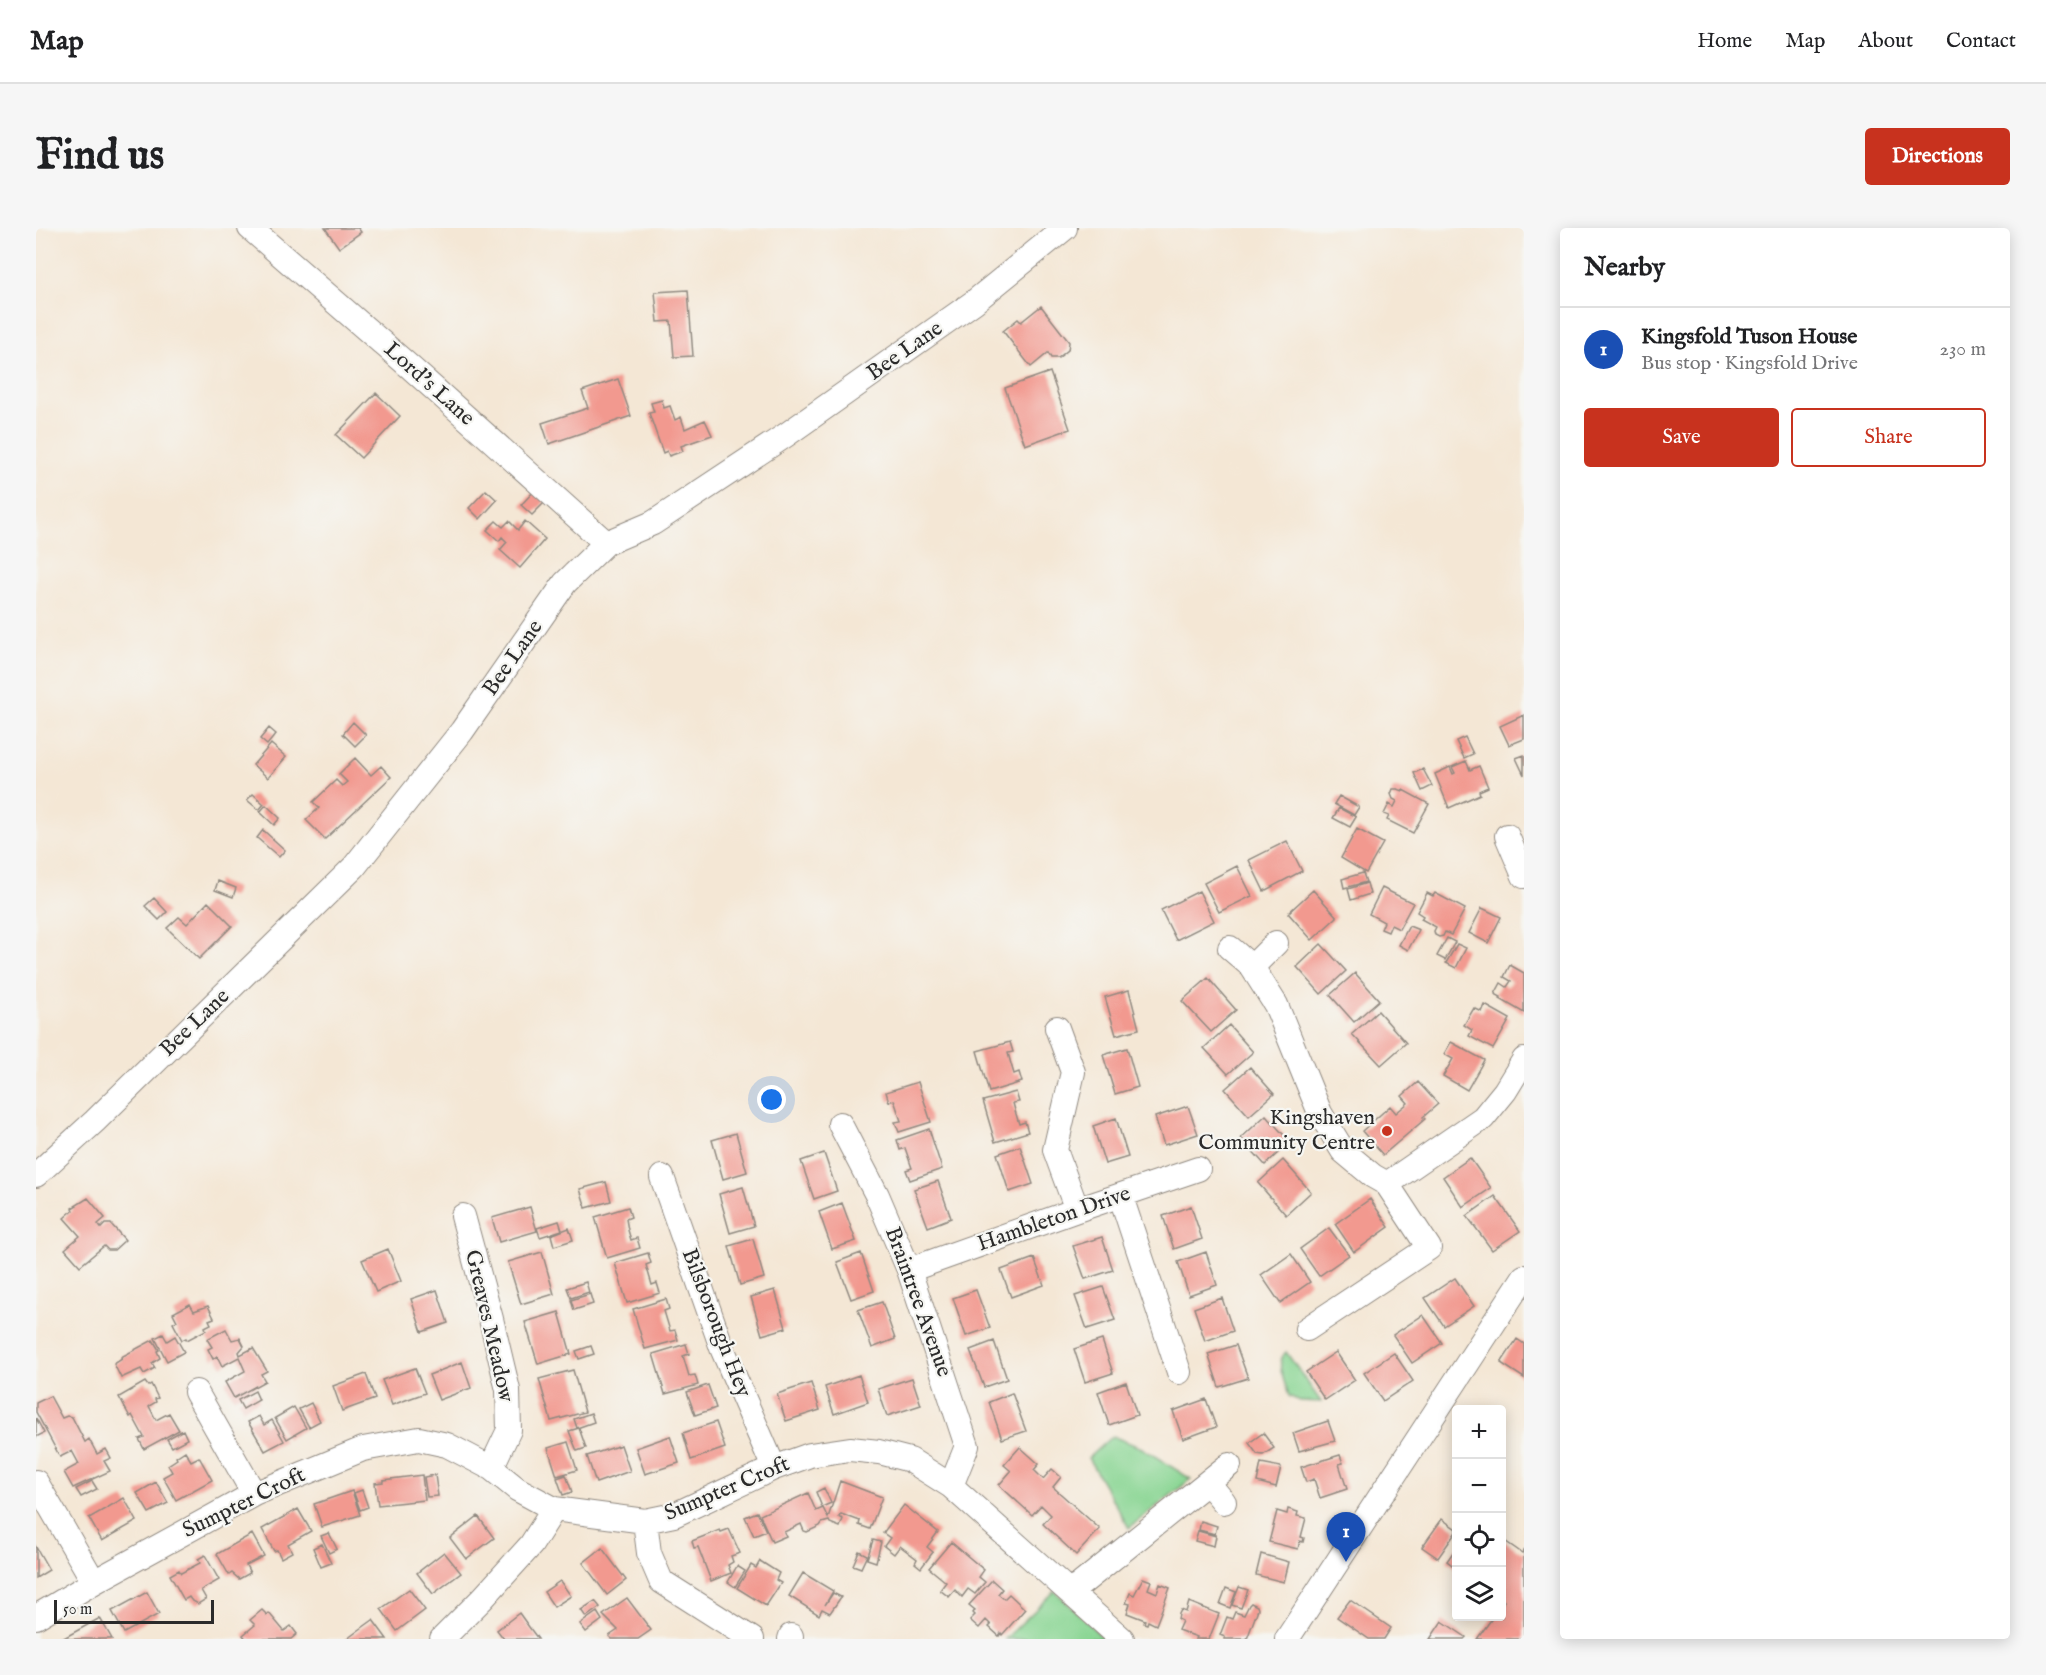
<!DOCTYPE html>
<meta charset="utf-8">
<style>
:root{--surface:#fff;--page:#f6f6f6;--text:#202124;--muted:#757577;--line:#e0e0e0;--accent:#c8321e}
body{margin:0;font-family:"IM FELL English",serif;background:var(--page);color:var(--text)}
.controls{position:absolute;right:18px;bottom:18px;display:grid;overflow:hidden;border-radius:6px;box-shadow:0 3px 15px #0003}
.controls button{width:54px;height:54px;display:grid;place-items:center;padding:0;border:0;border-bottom:2px solid var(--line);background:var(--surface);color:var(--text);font:30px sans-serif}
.scale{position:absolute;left:18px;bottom:15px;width:160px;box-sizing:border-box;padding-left:6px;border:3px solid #2b2b2b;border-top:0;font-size:16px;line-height:21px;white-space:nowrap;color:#2b2b2b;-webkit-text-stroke:4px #f6f6f2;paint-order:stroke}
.you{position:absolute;left:736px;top:872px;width:21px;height:21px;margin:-15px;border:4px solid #fff;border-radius:50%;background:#1a73e8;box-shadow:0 0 0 9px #1a73e833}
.badge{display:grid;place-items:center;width:39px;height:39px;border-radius:50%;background:var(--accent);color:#fff;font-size:20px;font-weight:700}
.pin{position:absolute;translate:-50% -50px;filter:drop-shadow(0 2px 3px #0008)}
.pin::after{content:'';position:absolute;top:32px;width:21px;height:18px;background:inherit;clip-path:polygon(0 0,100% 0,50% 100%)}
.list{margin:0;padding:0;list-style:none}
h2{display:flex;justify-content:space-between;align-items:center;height:78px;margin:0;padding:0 24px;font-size:26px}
h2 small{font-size:20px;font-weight:400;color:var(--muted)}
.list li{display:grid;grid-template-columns:39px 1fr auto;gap:18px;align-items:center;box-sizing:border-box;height:84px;padding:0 24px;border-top:2px solid var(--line)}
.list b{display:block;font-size:22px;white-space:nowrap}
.list p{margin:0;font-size:20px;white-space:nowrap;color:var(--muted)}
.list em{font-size:20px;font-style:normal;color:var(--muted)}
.actions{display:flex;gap:12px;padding:18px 24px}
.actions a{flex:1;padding:14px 0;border:2px solid var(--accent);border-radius:6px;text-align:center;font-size:21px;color:var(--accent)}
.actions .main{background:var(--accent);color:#fff}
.icon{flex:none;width:33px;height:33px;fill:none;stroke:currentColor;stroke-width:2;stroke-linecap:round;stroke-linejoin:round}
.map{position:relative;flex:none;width:1488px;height:1411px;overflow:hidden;border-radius:6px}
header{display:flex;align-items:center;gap:36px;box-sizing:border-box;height:84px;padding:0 30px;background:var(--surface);border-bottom:2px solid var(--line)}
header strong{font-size:28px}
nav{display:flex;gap:33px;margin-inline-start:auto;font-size:21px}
.intro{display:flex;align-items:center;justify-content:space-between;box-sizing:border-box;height:144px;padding:0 36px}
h1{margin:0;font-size:42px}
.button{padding:15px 27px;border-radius:6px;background:var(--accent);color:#fff;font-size:21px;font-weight:700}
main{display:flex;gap:36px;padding:0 36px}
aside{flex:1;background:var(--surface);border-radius:6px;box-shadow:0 3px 15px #0003}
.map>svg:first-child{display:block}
.green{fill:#89d593;stroke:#5a805f;stroke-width:1.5}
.building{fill:#f2998f}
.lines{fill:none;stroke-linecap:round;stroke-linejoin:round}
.minor-casing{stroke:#908980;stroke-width:26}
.minor{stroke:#fff;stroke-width:24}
.poi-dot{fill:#c8321e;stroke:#f6f6f2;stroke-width:2}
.labels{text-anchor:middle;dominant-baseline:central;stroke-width:4.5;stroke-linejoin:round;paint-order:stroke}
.street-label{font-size:22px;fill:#2b2b2b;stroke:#f6f6f2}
.poi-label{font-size:22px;fill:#2b2b2b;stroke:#f6f6f2;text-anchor:end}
</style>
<header>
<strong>Map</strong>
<nav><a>Home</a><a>Map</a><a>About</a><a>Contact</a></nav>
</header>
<div class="intro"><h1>Find us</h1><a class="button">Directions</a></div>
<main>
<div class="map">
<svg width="1488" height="1411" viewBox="0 0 1488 1411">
<rect width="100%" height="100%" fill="#f6f6f2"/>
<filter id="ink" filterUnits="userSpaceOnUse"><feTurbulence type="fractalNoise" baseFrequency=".0167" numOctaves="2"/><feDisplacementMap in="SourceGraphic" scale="12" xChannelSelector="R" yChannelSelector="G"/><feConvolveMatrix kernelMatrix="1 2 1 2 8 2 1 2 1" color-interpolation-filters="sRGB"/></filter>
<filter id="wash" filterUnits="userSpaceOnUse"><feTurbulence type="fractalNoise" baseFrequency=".008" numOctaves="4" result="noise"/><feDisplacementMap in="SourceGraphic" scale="24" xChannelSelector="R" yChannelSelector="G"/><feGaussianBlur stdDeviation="1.35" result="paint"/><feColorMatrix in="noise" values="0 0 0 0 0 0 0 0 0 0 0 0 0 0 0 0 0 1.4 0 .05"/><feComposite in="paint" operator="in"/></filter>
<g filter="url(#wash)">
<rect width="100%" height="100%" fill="#f4e7d5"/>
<!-- green -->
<path class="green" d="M1250,1124l35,50 -22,-1 -10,-5c-4,-14 -15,-33 -3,-44z
M1076,1208l30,12 49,31 -62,49 -41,-70z
M1019,1363l49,48h-99z"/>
<g id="blocks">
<!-- building -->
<path class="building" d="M289,0h33l3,4 -22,16z
M652,62l5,66 -19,1 -3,-36 -13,1 -3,-30z
M1005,78l28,36 -1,8 -10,8h-7l-3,-5 -17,14 -28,-36 15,-12 3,3z
M1014,144l20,57 -45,16 -20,-57z
M582,151l13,37 -82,28 -7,-21 46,-15 -6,-17z
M340,165l24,23 -39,42 -25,-23z
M626,172l2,8 6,-2 5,14 6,-3 4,12 20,-9 7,15 -31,11 2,5 -14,5 -2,-5 -4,2 -14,-40 5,-1 -3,-9z
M450,262l11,10 -17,19 -11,-11z
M498,263l11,11 -13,13 -11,-10z
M460,293l7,6 6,-6 9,9 7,-9 20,18 -25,29 -20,-18 7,-8 -5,-5 -3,4 -12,-11z
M1488,487v24l-15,6 -9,-19z
M317,494l13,13 -11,11 -12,-12z
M233,500l7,6 -9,11 -7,-6z
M1429,509l8,17 -9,4 -8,-17z
M235,516l15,13 -18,21 -15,-13z
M1488,527v20l-8,-17z
M319,530l16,17 10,-9 10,11 -66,62 -19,-19 13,-12 -6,-6 23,-22 6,6 5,-4 -8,-8z
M1430,533l4,9 9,-4 9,21 -9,4 1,3 -31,14 -14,-34 15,-7 3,7 2,-1 -3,-6z
M1387,541l9,17 -10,5 -8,-18z
M1357,561h5l5,2v-1l26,14 -16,29 -26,-13 2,-4 -5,-2 5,-10 5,3 3,-6 -4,-2 -2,-5z
M217,566l11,10 -5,6 -12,-10z
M1303,568l20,11 -5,8 -20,-11z
M230,577l14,13 -6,7 -14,-13z
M1303,580l17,9 -6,10 -17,-9z
M1321,601l26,14 -17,30 -25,-15z
M227,602l22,20 -6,7 -22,-19z
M1251,613l15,30 -38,20 -15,-31z
M1201,638l15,30 -33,16 -15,-29z
M1327,645l3,9 -22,6 -2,-9z
M182,653l18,7 -3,9 -18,-7z
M1331,655l3,11 -19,6 -3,-11z
M1346,660l31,15 -14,26 -8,-4 -3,7 -7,-3 3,-7 -15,-8z
M1277,662l24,27 -25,23 -24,-27z
M1163,663l15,30 -38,19 -15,-30z
M1391,665l6,3 2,-3 30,16 -14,26 -6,-3 -2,4 -4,1 -4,-2 -1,-4 2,-4 -15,-8 2,-3 -6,-4z
M118,670l13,14 -8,8 -14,-14z
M172,674l24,24 -33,33 -32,-31 12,-11 8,7z
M1446,680l19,9 -13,26 -19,-10z
M1373,698l10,4 -11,20 -9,-5z
M1411,710l8,4 -10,18 -8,-4z
M1285,716l25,27 -25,23 -24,-27z
M1421,716l9,4 -10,20 -10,-5z
M1474,737l14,8v40l-24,-14 1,-2 -6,-3 6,-11 6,4 4,-6 -7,-4z
M1319,745l24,27 -25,22 -24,-27z
M1172,750l28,32 -25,22 -29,-31z
M1093,762l10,39 -23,6 -11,-38z
M1449,777l25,14 -17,30 -24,-13 3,-6 -8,-5 10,-17 8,4z
M1342,783l28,32 -25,22 -29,-31z
M1193,797l24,27 -25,22 -24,-26z
M974,814l3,10 -5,1 3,11 3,10 5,-2 3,10 -33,10 -12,-41z
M1415,814l33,18 -17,30 -24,-14 10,-17 -9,-5z
M1091,820l11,39 -23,7 -12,-39z
M1214,839l24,27 -25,22 -24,-27z
M882,854l13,40 -32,10 -4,-10 6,-1 -7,-21 -5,2 -3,-10z
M1382,854l20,22 -15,13 2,2 -42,36 -21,-24 28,-25 6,7 12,-10 -6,-7z
M980,864l3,10 -6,1 3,11 3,10 6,-2 3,10 -33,10 -12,-41z
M1152,878l10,28 -34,11 -9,-28z
M1230,887l24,27 -25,23 -24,-27z
M1080,890l12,39 -23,7 -12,-38z
M893,901l13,40 -32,11 -4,-10 6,-2 -7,-20 -5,2 -3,-10z
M700,905l11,39 -24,7 -11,-39z
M984,918l13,38 -24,8 -12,-38z
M788,925l13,38 -23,8 -13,-38z
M1434,930l21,30 -28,19 -20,-30z
M1247,932l28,32 -25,23 -28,-32z
M902,953l13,37 -23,9 -14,-38z
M570,954l5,19 -25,7 -6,-19z
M707,959l11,39 -24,7 -11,-39z
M1459,968l25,35 -28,19 -25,-34z
M52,970l17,20 -7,6 3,4 4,-4h6l14,16 -11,10h-6l-4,-4 -24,20 -15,-17 15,-13 -16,-18 9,-8 -1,-2z
M1334,971l19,28 -35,25 -19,-28z
M806,975l14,38 -24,8 -13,-37z
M1155,978l11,33 -28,10 -11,-33z
M494,979l7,24 -38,11 -7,-24z
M592,979l3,10 -5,2 2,11 3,10 6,-2 3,10 -33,10 -12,-41z
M523,993l3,9 -22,7 -3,-9z
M533,1000l4,12 -19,6 -3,-11z
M1293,1000l20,27 -30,21 -19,-27z
M1066,1009l11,33 -28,9 -12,-33z
M717,1011l11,39 -24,7 -11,-39z
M352,1021l13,32 -25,11 -14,-32z
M506,1024l12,42 -33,10 -13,-42z
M1170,1024l11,33 -28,10 -11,-33z
M612,1025l3,10 -5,2 6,20 5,-2 3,10 -33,10 -12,-40z
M825,1025l13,38 -23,8 -14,-37z
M1255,1026l19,28 -30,21 -19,-28z
M998,1030l10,27 -33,12 -10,-27z
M1419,1050l19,28 -30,20 -19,-28z
M550,1054l3,10 -18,6 -4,-10z
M1067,1059l12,33 -28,9 -12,-33z
M401,1062l11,33 -26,9 -11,-33z
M739,1062l11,38 -24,7 -11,-38z
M940,1062l14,38 -24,8 -13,-38z
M554,1066l3,10 -19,6 -3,-10z
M1186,1070l11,33 -28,10 -11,-33z
M630,1071l3,10 -5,2 6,20 5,-1 3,10 -33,9 -12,-40z
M846,1074l13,37 -23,9 -14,-38z
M154,1076l4,7 14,-5 6,12 -5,2 2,4 -6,3 1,3 -19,10 -1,-2 -4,2 -9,-17 4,-2 -4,-8z
M523,1084l12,42 -33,10 -13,-42z
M1387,1087l19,28 -30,20 -19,-28z
M190,1101l6,11 8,-2 4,8 -5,6 1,3 13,-7 14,23 -6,3 4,7 -31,17 -9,-16 20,-11 -6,-14 -17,9 -5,-10 -4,3 -5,-10 4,-2 -5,-8z
M127,1106l4,7 8,-5 9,16 -17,9 -12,-23z
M1481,1111l7,5v34l-23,-15z
M117,1112l6,10 -2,1 3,7 -8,5 3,5 -11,6 -3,-5 -20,9 -7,-14 8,-5 -1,-2z
M1066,1112l11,33 -28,9 -11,-33z
M958,1113l13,38 -23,8 -14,-37z
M650,1116l3,10 -6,2 6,20 6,-1 3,10 -33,9 -12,-40z
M1200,1117l12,33 -29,9 -11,-33z
M555,1118l3,8 -15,5 -3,-8z
M1300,1124l19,28 -30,20 -19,-28z
M1358,1125l19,28 -30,20 -19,-28z
M426,1134l9,26 -32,12 -10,-25z
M379,1140l10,25 -33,12 -10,-25z
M537,1142l12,42 -34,9 -12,-42z
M330,1146l9,25 -33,12 -9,-25z
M823,1147l9,27 -34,12 -9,-27z
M876,1150l9,27 -34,11 -9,-27z
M109,1154l3,4 3,-2 7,14 -3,1 1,3 -7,4 7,14 13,-7 10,17 -35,19 -5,-10 5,-2 -12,-22 -2,2 -11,-20z
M1090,1154l11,33 -28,10 -11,-33z
M775,1155l9,27 -34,11 -9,-27z
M672,1157l8,23 -21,7 -8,-23z
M219,1163l4,9 -16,9 -5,-9z
M976,1165l14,38 -24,8 -13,-37z
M14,1168l12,22 5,-2 5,1 13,25 4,-3 8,15 9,-5 5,9 -7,3 6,10 -37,17 -9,-16 15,-8 -7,-13 -12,6 -24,-45v-9z
M1170,1171l10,28 -33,12 -10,-28z
M275,1175l9,18 -11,6 -10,-18z
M258,1179l12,21 -19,11 -12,-21z
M555,1185l3,9 -17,6 -3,-9z
M223,1188l5,9 8,-5 12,21 -19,10 -17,-29z
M0,1190l8,15 -8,4z
M1292,1193l7,20 -36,10 -6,-18z
M680,1194l9,26 -34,12 -8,-27z
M543,1200l7,20 -9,3 -8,-20z
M147,1202l4,9 -15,8 -5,-8z
M1227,1205l11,15 -11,7 -6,-1 -8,-11z
M634,1208l9,27 -34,11 -9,-26z
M532,1214l9,28 -20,6 -9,-28z
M585,1217l9,26 -34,12 -9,-27z
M984,1219l19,17 -5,6 9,9 9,-10 9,8 -8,10 47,42 -24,26 -33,-31 8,-9 -10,-10 -9,10 -33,-30 12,-14 -7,-6z
M149,1223l6,10 8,-4 13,23 -36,20 -13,-23 9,-5 -4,-7 9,-6 -1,-2z
M1304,1227l3,8 -4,1 8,25 -27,9 -6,-19 -8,3 -5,-15z
M1225,1235l20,4 -5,20 -19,-5z
M386,1247l3,25 -47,5 -3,-22 8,-1v-2z
M399,1247l3,21 -11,1 -3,-20z
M530,1247l6,17 -9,3 -6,-17z
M56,1253l5,8 -16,8 -5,-8z
M804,1253l42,16 -12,32 -11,-4 1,-4 -19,-7 -2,3 4,2 -3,8 -10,-4 -1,-2 -7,2 -2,3 -13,6 -3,-1 -3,-7 -17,8 2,4 -14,6 -12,-27 48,-22 8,18 7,-3 5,10z
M120,1254l12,21 -19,10 -12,-20z
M788,1260l7,15 -9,4 -6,-15z
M326,1262l6,17 -8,3 -6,-17z
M316,1263l8,24 -38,12 -8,-23z
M88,1270l13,23 -35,20 -13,-23z
M868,1277l34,27 -11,15 6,5 -12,16 -6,-5 2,-4 -17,-13 -6,8 -10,-8 6,-8 -7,-5z
M262,1281l13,22 -23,13 4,8 -11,6 -4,-8 -3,1 -12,-22z
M1252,1281l10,3 -1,4 9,2 -5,19 3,1 -1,4 -3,-1 -2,8 -29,-7 8,-31 10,3z
M721,1284l9,19 -12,5 -9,-19z
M442,1288l16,22 -28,21 -16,-21z
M1406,1291l14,10v3l-18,26 -16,-11z
M1165,1293l16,5 -2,8 -16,-4z
M693,1301l11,24 -9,3 2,6 -5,3 3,8 -20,8 -13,-34 -4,1 -2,-7 28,-11 1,2z
M1162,1303l18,5 -2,10 -19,-5z
M293,1305l8,16 -8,4 -8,-17z
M216,1306l12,22 -18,9 4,8 -11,6 -7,-6 -3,2 -12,-21z
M1466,1311l20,14 2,-3v89h-47l16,-22h9v-13l2,-3 -2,-2z
M837,1312l8,2 -5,20 -9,-3z
M915,1314l33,28 -5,7 6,5 -10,12 -7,-5 -6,8 -7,-7 -6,7 -9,-7 6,-8 -17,-14z
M286,1316l9,19 -10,4 -8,-19z
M0,1319l13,23 -13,8z
M566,1320l24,32 -19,15 -24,-32z
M1420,1320v20l-9,-7z
M823,1323l8,4 -6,13 -8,-3z
M408,1324l17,21 -28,21 -16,-21z
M1225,1326l28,8 -5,20 -28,-7z
M169,1327l14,25 -18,10 5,9 -8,5 -7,-4 -2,-3 -5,3 -14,-25 9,-5 2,3 19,-10 -2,-4z
M724,1333l19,12 -3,7 5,3 -15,23 -29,-18 14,-23 5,3z
M701,1338l8,5 -10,16 -7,-5z
M767,1345l30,18 -8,14 8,-12 8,4 -11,16 -8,-4 -3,6 -30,-19z
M1107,1350l8,3 -3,8 9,4 3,-9 10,4 -14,37 -8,-4 -1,3 -3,-1 1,-3 -18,-7 3,-9 -4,-1 4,-10 4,2z
M956,1352l10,9 -4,5 6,5 5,-5 16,15 -23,26 -1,-2 -2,3 -10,-9 2,-2 -5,-5 -7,8 -9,-8 5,-5 -2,-2 2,-3 -6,-5z
M524,1353l11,15 -17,11 -10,-15z
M1203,1359l9,3 -7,18 -9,-3z
M1190,1360l10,4 -6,16 -10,-4z
M373,1361l16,21 -28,21 -16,-22z
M111,1364l12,22 -35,19 -12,-22z
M591,1370l24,32 -13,9h-26l-3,-3 9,-6 -15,-15z
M1314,1372l41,28 -7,11h-15l-32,-22z
M559,1373l5,6 -14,10 -5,-7z
M1153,1374l30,12 -10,25h-13l1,-2 -19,-7 4,-9 -4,-2 1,-5 2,-4 5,2z
M1215,1375l6,3 1,3 -11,30h-22v-2l-5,-2 7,-18 5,2 3,-7 9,3 5,-10z
M226,1382l5,5 2,-2 15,18 7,-5 6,8 -6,5h-45l-3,-4 12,-10 -5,-5z
M561,1384l5,8 -16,12 -6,-8z
M483,1385l10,14 9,12h-34l-7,-9z
M64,1390l12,21h-50l20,-11z
M337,1392l14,19h-40l12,-9z
M1406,1393l24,16 -2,2h-34z"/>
</g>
</g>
<g filter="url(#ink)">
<use href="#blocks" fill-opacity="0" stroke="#908980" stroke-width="1.5"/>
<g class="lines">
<!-- minor casing -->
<g class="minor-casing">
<path id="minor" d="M214,0l160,139 196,176
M1471,608l17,40
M1240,715l-24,24 24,38 44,108 23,38 30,25 14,8 42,64 -122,81
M1194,720l22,19
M1021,800l16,44 -18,78 22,60
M804,896l37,71 32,75 58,176 -16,40
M0,947l59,-54 259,-254 108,-136 103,-148 41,-40 47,-20 133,-88 188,-133 91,-74
M626,949l60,171 52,120
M1351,956l96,-66 22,-27 19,-31
M1085,969l58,175
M427,988l28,103 17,71 1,40 -18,38
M873,1042l168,-60 121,-41
M160,1164l58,102
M0,1254l58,100
M1172,1255l16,19
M609,1293l4,32 12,28 91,58
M1035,1364l158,-127
M0,1389l58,-35 160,-88 109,-45 56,-10 28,6 44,23 26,21 37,20 91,12 29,-6 100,-47 36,-13 40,-6 29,3 31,8 41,26 171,153
M406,1411l41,-41 48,-53 23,-36
M754,1411l1,-3
M1251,1411l237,-362"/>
</g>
<!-- minor -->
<use href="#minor" class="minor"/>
</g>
</g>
<!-- markers -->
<circle class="poi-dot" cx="1351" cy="903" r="6"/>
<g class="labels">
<!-- street labels -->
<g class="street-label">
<text transform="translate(869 123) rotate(-35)">Bee Lane</text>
<text transform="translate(393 156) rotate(42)">Lord's Lane</text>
<text transform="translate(477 430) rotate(-55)">Bee Lane</text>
<text transform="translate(159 795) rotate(-44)">Bee Lane</text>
<text transform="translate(1018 991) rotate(-19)">Hambleton Drive</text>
<text transform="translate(882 1074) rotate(70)">Braintree Avenue</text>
<text transform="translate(680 1095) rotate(69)">Bilsborough Hey</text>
<text transform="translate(453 1098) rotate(77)">Greaves Meadow</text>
<text transform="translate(691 1261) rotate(-23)">Sumpter Croft</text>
<text transform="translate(208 1275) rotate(-26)">Sumpter Croft</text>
</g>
<!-- poi labels -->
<g class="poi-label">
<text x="1339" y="890">Kingshaven<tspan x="1339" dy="25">Community Centre</tspan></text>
</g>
</g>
</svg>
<div class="controls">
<button>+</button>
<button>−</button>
<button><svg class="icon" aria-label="locate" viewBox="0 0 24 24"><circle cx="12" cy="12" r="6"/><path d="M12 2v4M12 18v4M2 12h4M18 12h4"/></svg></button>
<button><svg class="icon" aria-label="layers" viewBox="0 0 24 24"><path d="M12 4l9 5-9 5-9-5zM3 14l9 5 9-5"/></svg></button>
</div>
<div class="scale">50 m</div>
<div class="you"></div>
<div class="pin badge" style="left:1310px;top:1334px;background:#1a4fb4">1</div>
</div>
<aside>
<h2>Nearby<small></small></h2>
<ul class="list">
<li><span class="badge" style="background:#1a4fb4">1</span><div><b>Kingsfold Tuson House</b><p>Bus stop · Kingsfold Drive</p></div><em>230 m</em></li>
</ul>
<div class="actions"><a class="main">Save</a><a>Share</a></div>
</aside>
</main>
